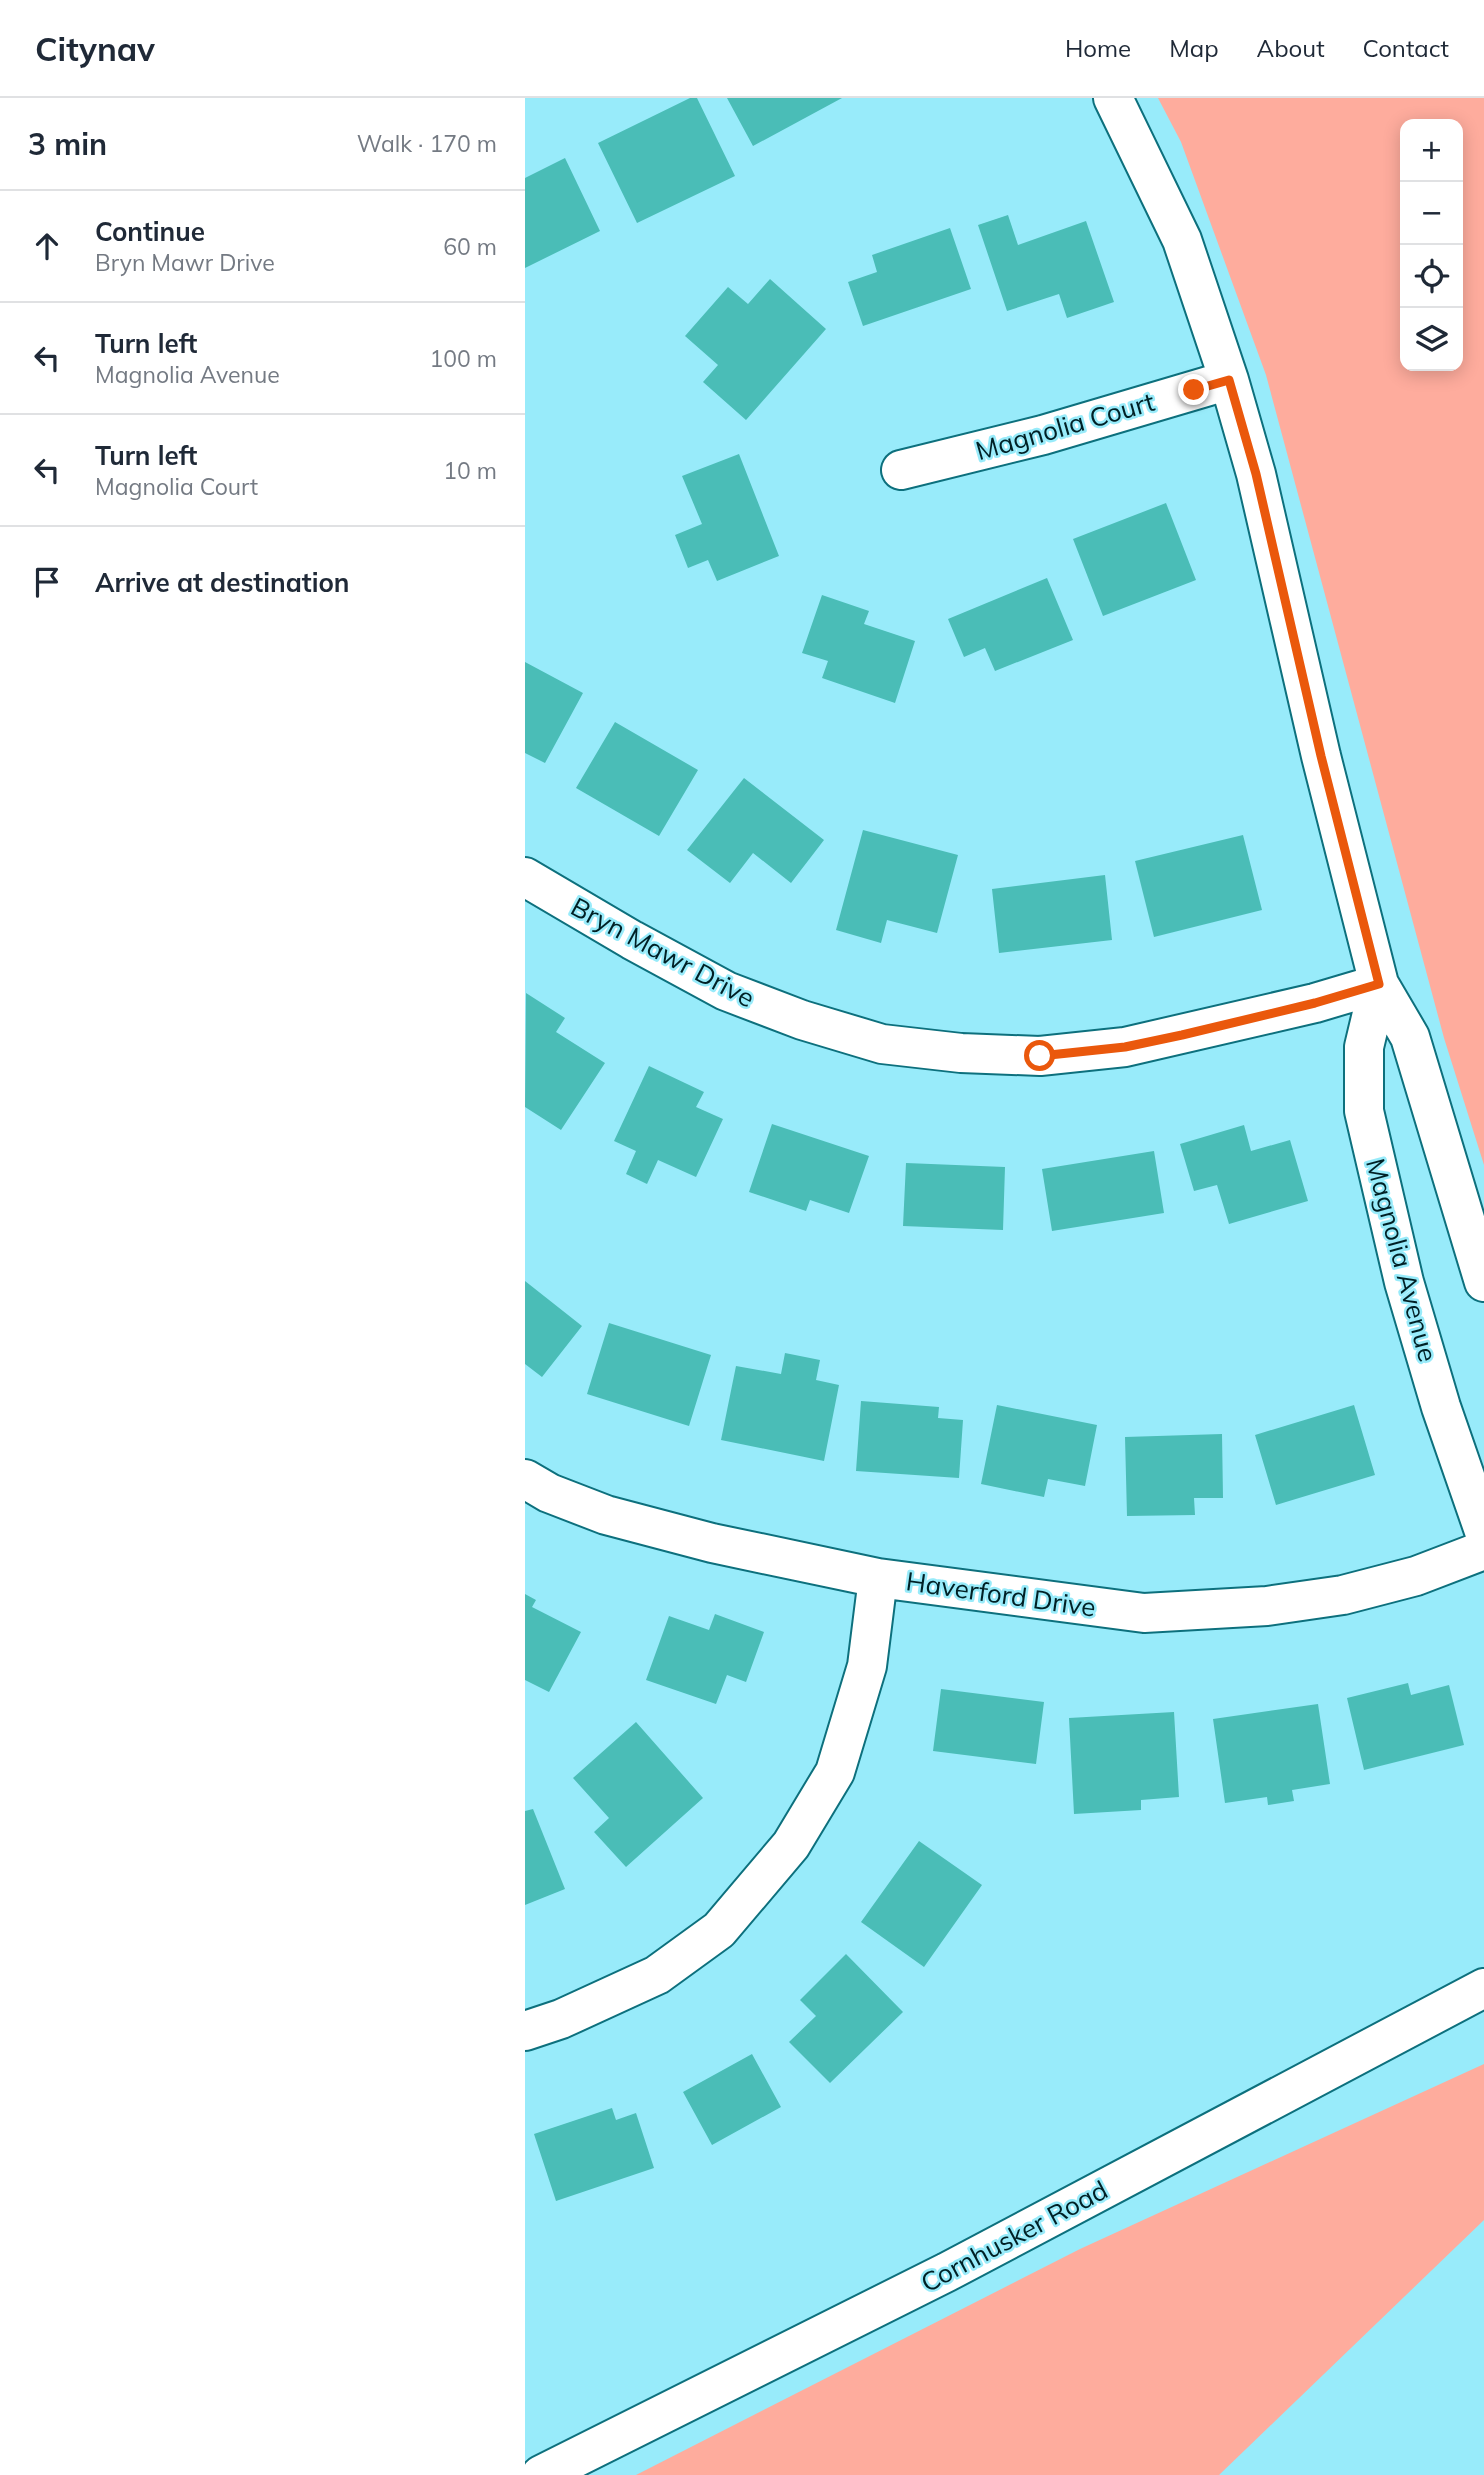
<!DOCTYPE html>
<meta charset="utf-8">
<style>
:root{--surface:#fff;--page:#f6f6f7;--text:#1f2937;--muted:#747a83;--line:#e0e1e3}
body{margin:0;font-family:Mulish,sans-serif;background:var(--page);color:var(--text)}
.controls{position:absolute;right:21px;top:21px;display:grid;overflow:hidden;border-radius:14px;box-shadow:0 4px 18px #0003}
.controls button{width:63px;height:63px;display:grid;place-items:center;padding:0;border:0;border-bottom:2px solid var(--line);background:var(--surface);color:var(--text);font:35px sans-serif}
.stop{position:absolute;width:21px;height:21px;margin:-16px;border:5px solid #ea580c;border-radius:50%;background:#fff}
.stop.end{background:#ea580c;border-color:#fff;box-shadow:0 2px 7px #0008}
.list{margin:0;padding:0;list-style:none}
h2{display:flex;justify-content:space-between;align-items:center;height:91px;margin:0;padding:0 28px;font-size:30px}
h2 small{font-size:23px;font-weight:400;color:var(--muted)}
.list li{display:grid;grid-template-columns:46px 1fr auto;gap:21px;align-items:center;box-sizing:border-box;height:112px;padding:0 28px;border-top:2px solid var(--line)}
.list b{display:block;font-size:26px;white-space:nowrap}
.list p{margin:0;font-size:23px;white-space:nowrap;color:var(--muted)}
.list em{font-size:23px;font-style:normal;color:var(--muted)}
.icon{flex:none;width:38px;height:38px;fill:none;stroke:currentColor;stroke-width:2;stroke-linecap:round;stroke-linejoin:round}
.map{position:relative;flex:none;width:959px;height:2377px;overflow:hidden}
header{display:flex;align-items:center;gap:42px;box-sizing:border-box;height:98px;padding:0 35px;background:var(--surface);border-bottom:2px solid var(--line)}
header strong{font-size:33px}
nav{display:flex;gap:38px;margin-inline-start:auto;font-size:24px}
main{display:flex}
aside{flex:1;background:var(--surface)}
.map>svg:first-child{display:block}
.green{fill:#feac9d;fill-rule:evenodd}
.building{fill:#4abdb7}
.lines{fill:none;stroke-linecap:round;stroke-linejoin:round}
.minor-casing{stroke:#0d707d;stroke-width:42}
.secondary-casing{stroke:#0d707d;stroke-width:42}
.minor{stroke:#fff;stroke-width:38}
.secondary{stroke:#fff;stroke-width:38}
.route{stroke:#ea580c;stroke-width:9}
.labels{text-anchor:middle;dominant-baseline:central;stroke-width:5;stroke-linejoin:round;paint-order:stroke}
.street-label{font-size:26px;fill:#002025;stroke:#98ebfa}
</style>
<header>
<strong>Citynav</strong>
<nav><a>Home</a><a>Map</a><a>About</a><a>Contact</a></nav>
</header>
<main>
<aside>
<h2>3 min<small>Walk · 170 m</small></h2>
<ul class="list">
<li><svg class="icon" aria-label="ahead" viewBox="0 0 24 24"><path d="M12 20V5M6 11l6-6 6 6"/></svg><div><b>Continue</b><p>Bryn Mawr Drive</p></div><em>60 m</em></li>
<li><svg class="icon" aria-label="left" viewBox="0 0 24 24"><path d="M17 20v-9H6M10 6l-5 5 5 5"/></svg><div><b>Turn left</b><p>Magnolia Avenue</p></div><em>100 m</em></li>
<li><svg class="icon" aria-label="left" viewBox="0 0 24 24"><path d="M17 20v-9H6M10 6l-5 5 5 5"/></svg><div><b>Turn left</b><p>Magnolia Court</p></div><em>10 m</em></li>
<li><svg class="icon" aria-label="arrive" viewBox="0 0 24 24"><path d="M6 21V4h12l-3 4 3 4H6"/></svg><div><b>Arrive at destination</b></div></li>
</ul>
</aside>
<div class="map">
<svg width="959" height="2377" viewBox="0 0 959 2377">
<rect width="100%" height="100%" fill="#98ebfa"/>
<!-- green -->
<path class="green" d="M633,0h326v1067l-40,-127 -178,-663 -85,-233zM933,26v242h-53v-242z
M959,1966v156l-265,255h-583l444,-226z"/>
<!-- building -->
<path class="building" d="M165,0h7l38,78 -98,47 -39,-80z
M202,0h115l-89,48z
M40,60l35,73 -75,37v-90z
M483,117l10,30 68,-24 28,81 -47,16 -8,-24 -52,17 -29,-86z
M425,130l21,61 -108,37 -15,-44 29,-10 -5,-17z
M245,181l56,50 -80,91 -43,-38 15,-17 -33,-29 43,-49 20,17z
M214,356l40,102 -62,25 -9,-21 -20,8 -13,-33 27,-11 -20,-48z
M641,405l30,77 -93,36 -30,-77z
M522,480l26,62 -78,31 -10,-23 -21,9 -16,-38z
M297,497l47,16 -5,13 51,17 -20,62 -73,-25 6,-17 -26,-8z
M0,564l58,31 -38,70 -20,-10z
M90,624l83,48 -39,66 -83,-48z
M219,680l80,62 -33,43 -38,-30 -23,30 -43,-33z
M338,732l95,25 -21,78 -50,-13 -6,23 -45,-13z
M718,737l19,75 -108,27 -19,-76z
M580,777l7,65 -113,13 -7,-64z
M1,895l39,25 -9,14 49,31 -44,67 -36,-23z
M124,968l55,26 -8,15 27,12 -27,58 -38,-17 -11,24 -21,-10 10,-23 -22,-10z
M247,1026l97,32 -20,57 -39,-13 -4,11 -57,-19z
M719,1027l7,26 39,-11 18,61 -79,23 -12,-39 -23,6 -14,-47z
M629,1053l10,62 -112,18 -10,-62z
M381,1065l99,4 -2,63 -100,-4z
M0,1183l57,45 -40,51 -17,-13z
M84,1225l102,32 -22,71 -102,-32z
M260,1255l35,7 -4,20 23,5 -15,76 -103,-21 15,-74 45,8z
M336,1303l78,6 -1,11 25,2 -4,58 -103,-7z
M472,1307l100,20 -12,61 -37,-7 -4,18 -63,-13z
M829,1307l21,70 -99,30 -21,-70z
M697,1336l1,64h-29l1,17 -68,1 -2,-79z
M0,1496l11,6 -4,7 49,25 -32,60 -24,-12z
M190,1516l49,18 -18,50 -19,-7 -11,29 -70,-24 23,-64 40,14z
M883,1585l3,12 38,-10 15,60 -100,25 -17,-72z
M416,1591l103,13 -8,62 -103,-13z
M793,1606l12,80 -38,6 2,11 -26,4 -1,-8 -42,6 -12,-84z
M649,1614l5,85 -38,3v10l-67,4 -5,-96z
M111,1624l67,76 -77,69 -32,-35 15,-14 -36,-40z
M8,1711l32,80 -40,16v-94z
M394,1743l63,44 -58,82 -63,-45z
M321,1856l57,58 -73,71 -41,-41 27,-26 -16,-16z
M227,1956l29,53 -69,38 -29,-53z
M87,2010l4,12 20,-7 18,55 -98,33 -22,-67z"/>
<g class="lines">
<!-- minor casing -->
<g class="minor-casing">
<path id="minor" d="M588,0l69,142 47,140 27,94 65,282 58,228 31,53 74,245
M376,372l142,-35 186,-55
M0,779l107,63 94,51 76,29 80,24 79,9 79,3 85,-9 190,-44 64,-19
M854,886l-15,63v64l40,171 37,125 43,124
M0,1381l24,14 57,22 106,28 166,35 266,35 123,-7 76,-11 73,-19 68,-26
M0,1933l36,-12 96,-44 62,-45 72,-85 44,-73 32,-106 11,-88"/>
</g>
<!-- secondary casing -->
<g class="secondary-casing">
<path id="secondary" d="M16,2377l406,-203 537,-284"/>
</g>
<!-- minor -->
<use href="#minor" class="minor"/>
<!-- secondary -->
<use href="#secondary" class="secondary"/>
</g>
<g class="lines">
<!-- route -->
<path class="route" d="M515,958l85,-9 57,-12 133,-32 64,-19 -58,-228 -65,-282 -27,-94 -35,10"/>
</g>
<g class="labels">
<!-- street labels -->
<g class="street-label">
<text transform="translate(540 328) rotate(-16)">Magnolia Court</text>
<text transform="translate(138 854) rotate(28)">Bryn Mawr Drive</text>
<text transform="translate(877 1162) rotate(75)">Magnolia Avenue</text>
<text transform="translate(476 1496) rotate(8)">Haverford Drive</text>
<text transform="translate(489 2138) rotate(-28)">Cornhusker Road</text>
</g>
</g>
</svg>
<div class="controls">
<button>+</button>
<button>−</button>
<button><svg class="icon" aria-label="locate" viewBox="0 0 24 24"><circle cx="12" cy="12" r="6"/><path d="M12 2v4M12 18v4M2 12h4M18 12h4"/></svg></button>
<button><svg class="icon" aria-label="layers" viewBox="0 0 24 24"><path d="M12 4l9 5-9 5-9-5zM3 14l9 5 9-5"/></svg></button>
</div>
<div class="stop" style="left:515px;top:958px"></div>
<div class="stop end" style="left:669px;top:292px"></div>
</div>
</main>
